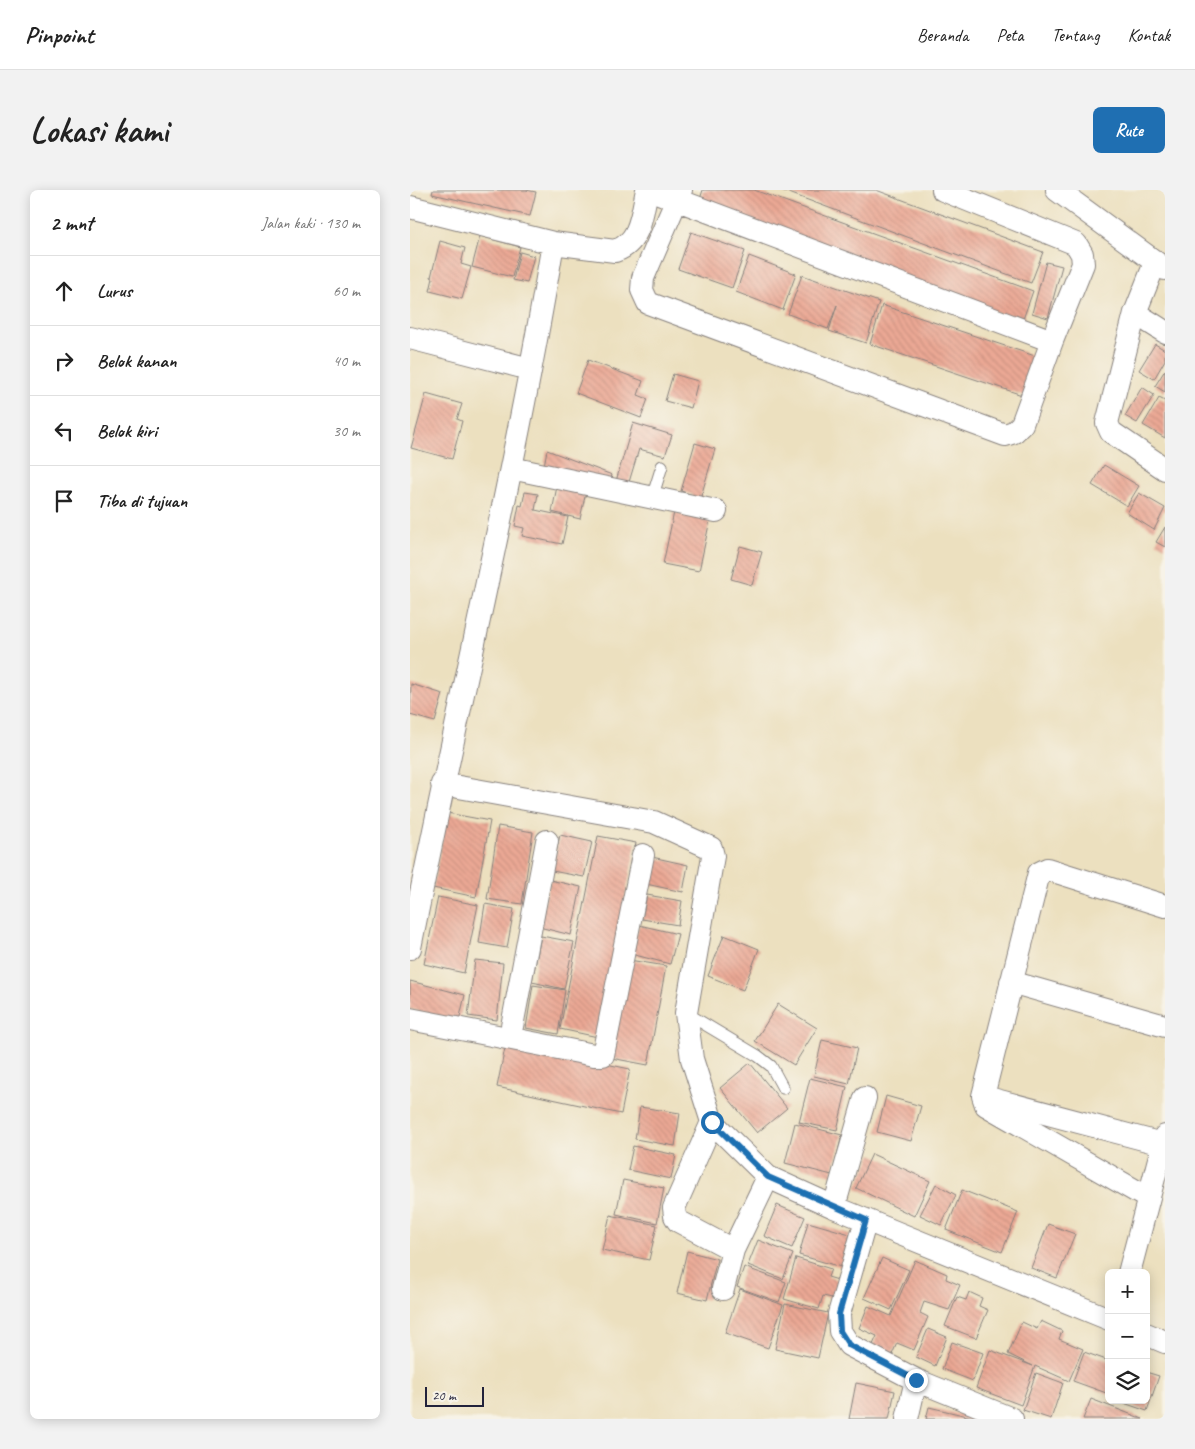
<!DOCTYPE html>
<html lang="id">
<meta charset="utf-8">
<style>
:root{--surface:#fff;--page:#f2f2f2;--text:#222;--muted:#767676;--line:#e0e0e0;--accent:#1f6fb2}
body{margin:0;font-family:Caveat,sans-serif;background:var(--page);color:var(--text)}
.controls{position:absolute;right:15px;bottom:15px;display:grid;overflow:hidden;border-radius:8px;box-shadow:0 2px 12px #0003}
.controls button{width:45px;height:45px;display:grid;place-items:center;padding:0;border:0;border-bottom:1px solid var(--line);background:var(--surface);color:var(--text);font:25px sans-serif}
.scale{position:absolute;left:15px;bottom:12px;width:59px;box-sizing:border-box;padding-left:5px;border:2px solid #22223b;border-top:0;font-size:14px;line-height:18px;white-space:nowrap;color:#22223b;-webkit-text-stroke:4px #f7f3e8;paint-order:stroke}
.stop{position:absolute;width:15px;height:15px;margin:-11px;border:4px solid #1f6fb2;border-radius:50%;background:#fff}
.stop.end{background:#1f6fb2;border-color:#fff;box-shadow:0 1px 5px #0008}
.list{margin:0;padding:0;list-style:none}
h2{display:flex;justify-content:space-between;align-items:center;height:65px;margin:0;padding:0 20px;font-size:21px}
h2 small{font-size:16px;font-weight:400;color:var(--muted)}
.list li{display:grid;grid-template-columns:32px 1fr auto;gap:15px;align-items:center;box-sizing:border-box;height:70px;padding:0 20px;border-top:1px solid var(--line)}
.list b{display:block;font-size:19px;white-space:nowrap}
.list em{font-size:16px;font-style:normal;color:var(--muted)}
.icon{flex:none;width:28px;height:28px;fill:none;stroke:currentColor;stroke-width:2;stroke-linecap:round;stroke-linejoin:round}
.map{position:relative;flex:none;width:755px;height:1229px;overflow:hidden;border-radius:8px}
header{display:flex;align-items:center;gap:30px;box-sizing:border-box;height:70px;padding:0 25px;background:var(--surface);border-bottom:1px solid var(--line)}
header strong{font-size:24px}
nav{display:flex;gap:28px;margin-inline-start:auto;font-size:18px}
.intro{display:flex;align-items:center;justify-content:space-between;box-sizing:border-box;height:120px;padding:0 30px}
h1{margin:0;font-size:35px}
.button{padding:12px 22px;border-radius:8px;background:var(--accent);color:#fff;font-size:18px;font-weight:700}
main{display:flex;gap:30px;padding:0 30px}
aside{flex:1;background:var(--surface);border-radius:8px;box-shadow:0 2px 12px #0003}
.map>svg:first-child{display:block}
.building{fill:url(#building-back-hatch)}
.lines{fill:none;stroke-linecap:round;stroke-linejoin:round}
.service-casing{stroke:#87817d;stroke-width:13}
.minor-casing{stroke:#87817d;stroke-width:24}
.service{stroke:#fff;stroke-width:11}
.minor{stroke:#fff;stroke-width:22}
.route{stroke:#1f6fb2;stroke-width:6}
</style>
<header>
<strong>Pinpoint</strong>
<nav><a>Beranda</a><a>Peta</a><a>Tentang</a><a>Kontak</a></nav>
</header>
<div class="intro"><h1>Lokasi kami</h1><a class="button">Rute</a></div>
<main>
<aside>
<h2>2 mnt<small>Jalan kaki · 130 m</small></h2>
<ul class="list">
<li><svg class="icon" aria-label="ahead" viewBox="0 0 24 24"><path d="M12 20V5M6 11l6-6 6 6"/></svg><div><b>Lurus</b></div><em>60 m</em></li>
<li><svg class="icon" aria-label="right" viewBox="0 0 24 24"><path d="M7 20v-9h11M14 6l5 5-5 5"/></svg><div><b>Belok kanan</b></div><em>40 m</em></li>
<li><svg class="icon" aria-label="left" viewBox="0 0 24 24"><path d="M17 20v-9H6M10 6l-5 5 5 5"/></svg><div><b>Belok kiri</b></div><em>30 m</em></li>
<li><svg class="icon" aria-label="arrive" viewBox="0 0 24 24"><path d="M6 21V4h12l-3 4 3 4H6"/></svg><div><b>Tiba di tujuan</b></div></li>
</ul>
</aside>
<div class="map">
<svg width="755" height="1229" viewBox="0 0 755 1229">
<defs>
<pattern id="building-back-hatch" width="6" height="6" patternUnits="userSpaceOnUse" patternTransform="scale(1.25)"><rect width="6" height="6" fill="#eba894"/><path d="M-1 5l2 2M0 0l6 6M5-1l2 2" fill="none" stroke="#c99080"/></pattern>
</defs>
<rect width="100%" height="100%" fill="#f7f3e8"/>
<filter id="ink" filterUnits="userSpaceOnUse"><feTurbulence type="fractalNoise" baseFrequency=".02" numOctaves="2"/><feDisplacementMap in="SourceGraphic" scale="10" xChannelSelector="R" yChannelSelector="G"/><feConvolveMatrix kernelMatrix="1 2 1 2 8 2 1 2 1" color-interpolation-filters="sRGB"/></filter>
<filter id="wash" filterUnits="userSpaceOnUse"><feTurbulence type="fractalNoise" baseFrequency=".0096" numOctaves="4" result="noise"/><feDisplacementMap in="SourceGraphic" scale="20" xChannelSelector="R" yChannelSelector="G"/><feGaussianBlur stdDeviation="1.12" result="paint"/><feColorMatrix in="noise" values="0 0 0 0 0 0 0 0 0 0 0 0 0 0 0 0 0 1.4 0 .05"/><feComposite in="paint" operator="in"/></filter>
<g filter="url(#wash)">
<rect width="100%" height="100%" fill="#ece0bf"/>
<g id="blocks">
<!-- building -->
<path class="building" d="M23,0h93l10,2 -6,24 -98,-22z
M293,0h51l279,101 -11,31 -324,-117z
M371,0h95l167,62 -12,31z
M281,42l54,19 -13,37 -54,-19z
M70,46l40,11 -8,30 -40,-10z
M30,51l25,7 -4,16 10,3 -9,32 -32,-8 3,-13 -2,-1z
M110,62l14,4 -7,27 -14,-3z
M339,66l47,18 -13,36 -47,-18z
M636,72l16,4 -14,52 -16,-5z
M392,85l77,27 -13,41 -37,-12 8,-26 -9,24 -40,-15z
M472,115l159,53 -13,39 -158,-53z
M745,154l10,6v10l-11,19 -15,-9z
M178,170l55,21 -5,14 10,4 -7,19 -65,-25z
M755,180v22l-10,-6z
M263,184l25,7 -7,27 -26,-7z
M732,197l12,8 -17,28 -12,-7z
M16,204l36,10 -5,15 5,2 -10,38 -41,-11z
M749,208l6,3v37l-22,-13z
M223,233l39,12 -7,21 -26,-7 -13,43 -12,-4z
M285,253l20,6 -16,54 -8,-2 2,-6 -12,-4z
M137,260l65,25 -3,12 -66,-16z
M694,275l35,21 -12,20 -35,-21z
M148,291l29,6 -7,32 -28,-7z
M115,302l13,2 -3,16 33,7 -6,27 -40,-8 2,-8 -9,-2 4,-21 3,1z
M729,303l26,15 -11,22 -27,-17z
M264,322l36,8 -11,51 -36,-7z
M755,337v20l-9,-5z
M330,356l22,6 -10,33 -21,-6z
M1,494l32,10 -8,28 -25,-7z
M37,623l43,8 -14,76 -43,-9z
M88,636l35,6 -11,72 -35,-5z
M150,645l32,7 -8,35 -32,-6z
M188,646l38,7 -38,194 -38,-8z
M242,667l36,8 -5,27 -37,-8z
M140,690l31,7 -10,48 -32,-8z
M237,705l35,6 -4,24 -36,-6z
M28,707l40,8 -14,68 -40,-9z
M75,714l29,5 -7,39 -28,-5z
M229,735l39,9 -8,30 -39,-10z
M314,745l35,14 -16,41 -35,-14z
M131,746l33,6 -10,47 -32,-7z
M65,770l28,3 -6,57 -29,-4z
M219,770l37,6 -18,99 -37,-7z
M0,791l55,14 -6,26 -49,-12z
M123,795l32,5 -7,44 -32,-6z
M368,814l39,24 -23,37 -39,-24z
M412,850l35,8 -8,36 -35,-8z
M96,853l124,26 -9,45 -124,-27z
M340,873l37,45 -30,25 -37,-45z
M400,888l37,9 -10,43 -38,-8z
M476,906l35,10 -10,35 -34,-9z
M230,917l40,6 -5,33 -40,-7z
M385,933l47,12 -10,40 -47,-12z
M223,956l43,9 -5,24 -43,-9z
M462,964l58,27 -16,35 -58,-28z
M213,990l41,8 -7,35 -41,-9z
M526,994l20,11 -15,30 -21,-10z
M552,1000l56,22 -16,40 -56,-22z
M367,1015l28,12 -13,31 -28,-12z
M200,1025l47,10 -8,35 -47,-10z
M398,1032l42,12 -9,33 -42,-12z
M638,1034l27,10 -18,44 -26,-10z
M348,1050l35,14 -10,25 -35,-14z
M277,1061l30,8 -10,41 -30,-7z
M386,1068l35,11 -3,8 10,3 -6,18 -9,-2 -4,13 -35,-10z
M472,1068l27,12 -18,40 -27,-12z
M505,1070l32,14 -1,5 14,6 -11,25 -25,-8 -4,11 8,4 -14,33 -17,-7 -6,14 -20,-8 6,-13 -18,-8 9,-22 23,10z
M334,1077l42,15 -7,20 -42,-15z
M330,1099l43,16 -15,43 -43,-15z
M559,1102l13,6 -3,8 9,4 -12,28 -31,-12 12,-29 9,3z
M375,1114l43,9 -10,45 -43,-9z
M631,1131l21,10 -3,8 24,10 -14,32 -34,-15 -14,39 -45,-17 14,-38 43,16 -25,-12 14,-32 15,7z
M518,1139l19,8 -12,29 -19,-9z
M542,1152l31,11 -10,28 -31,-12z
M674,1162l25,9v33l-36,-13z
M736,1182l13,4 -12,35 -29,-10 28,-1z
M626,1183l27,10 -12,36 -28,-9z
M446,1193l39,8 -6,28h-40z
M681,1209l52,20h-60z
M519,1217l47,11v1h-50z"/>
</g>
</g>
<g filter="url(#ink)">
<use href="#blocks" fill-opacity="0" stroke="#87817d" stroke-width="1"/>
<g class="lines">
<!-- service casing -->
<g class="service-casing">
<path id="service" d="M242,308l10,-32
M276,823l72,43 13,10 12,22"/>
</g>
<!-- minor casing -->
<g class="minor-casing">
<path id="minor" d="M241,0l401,151 31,-77 -1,-10 -6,-10 -133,-54
M271,0l-38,88 -1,12 6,13 357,132 9,-3 8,-8 30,-83
M647,0l108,79
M0,17l143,36 62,8c26,-8 27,-39 32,-61
M745,73l-20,50 -28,110 4,9 54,37
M725,123l30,19
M0,148l120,31
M101,278l205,43
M32,594l212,38 57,26 2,8 -27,157 6,46 20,63 56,55 66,30 275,112
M0,758c46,-235 104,-469 143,-705
M601,792l154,44
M0,829l184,36h9l40,-200
M100,847l37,-196
M582,909l170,45
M302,932l-38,86 1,8 3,5 55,29
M738,1008l-162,-93 -3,-9 56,-223 8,-4 118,37
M424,1017l31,-109
M456,1030l-27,94 1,17 9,14 67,35 96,39
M719,1083l36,-137
M313,1099l10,-39 35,-73
M736,1144l19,8
M497,1229l9,-39"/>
</g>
<!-- service -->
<use href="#service" class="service"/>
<!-- minor -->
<use href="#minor" class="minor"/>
</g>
</g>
<g class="lines" filter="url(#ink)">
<!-- route -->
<path class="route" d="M302,932l56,55 98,43 -27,94 1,17 9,14 67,35"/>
</g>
</svg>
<div class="controls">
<button>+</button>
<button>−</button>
<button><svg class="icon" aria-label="layers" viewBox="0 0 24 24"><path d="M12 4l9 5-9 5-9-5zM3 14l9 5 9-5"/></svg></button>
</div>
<div class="scale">20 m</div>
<div class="stop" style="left:302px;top:932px"></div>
<div class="stop end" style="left:506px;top:1190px"></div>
</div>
</main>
